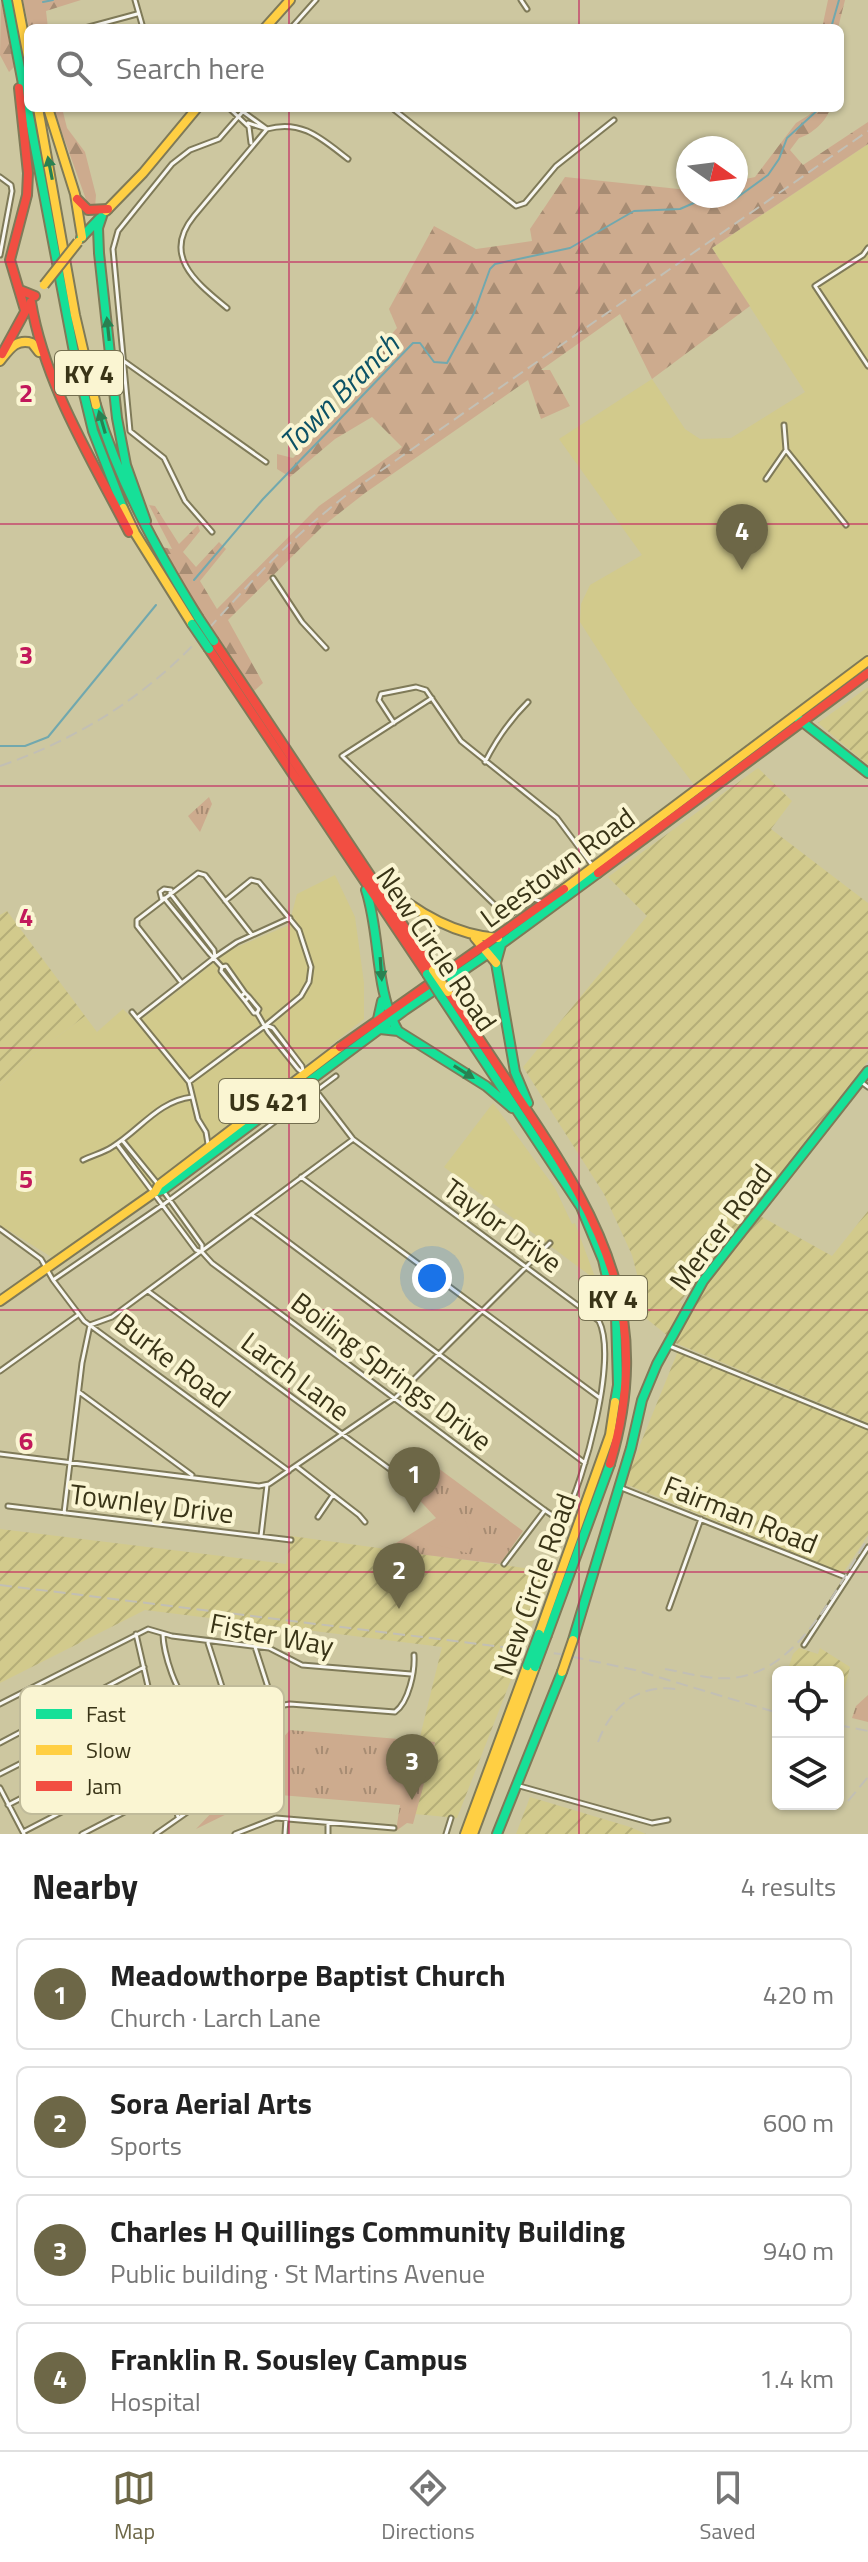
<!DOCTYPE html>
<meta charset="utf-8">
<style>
:root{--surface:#fff;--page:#f2f2f2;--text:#222;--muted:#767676;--line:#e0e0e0;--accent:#6d6747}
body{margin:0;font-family:"Titillium Web",sans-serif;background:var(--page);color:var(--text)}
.controls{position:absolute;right:24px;bottom:24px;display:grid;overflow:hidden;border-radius:12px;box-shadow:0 2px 6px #0004}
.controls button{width:72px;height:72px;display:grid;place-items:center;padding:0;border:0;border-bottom:2px solid var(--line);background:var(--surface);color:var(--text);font:40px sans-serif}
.compass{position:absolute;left:676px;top:136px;width:72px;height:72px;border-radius:50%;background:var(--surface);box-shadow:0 2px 6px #0004;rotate:104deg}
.you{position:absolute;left:432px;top:1278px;width:28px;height:28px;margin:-20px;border:6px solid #fff;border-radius:50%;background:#1a73e8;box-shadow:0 0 0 12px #1a73e833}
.badge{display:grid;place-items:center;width:52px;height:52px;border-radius:50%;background:var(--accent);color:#fff;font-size:26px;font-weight:700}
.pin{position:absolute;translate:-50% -66px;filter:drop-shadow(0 2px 4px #0008)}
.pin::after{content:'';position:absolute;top:42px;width:28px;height:24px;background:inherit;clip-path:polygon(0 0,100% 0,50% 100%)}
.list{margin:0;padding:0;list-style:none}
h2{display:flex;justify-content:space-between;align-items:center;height:104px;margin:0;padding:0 32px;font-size:34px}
h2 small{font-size:26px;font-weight:400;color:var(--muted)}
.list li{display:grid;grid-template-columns:52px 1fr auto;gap:24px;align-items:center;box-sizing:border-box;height:112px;margin:0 16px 16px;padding:0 16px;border:2px solid var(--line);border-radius:12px}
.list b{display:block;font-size:30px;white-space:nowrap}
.list p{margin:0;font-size:26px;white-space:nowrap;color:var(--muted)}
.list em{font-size:26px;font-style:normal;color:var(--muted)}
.icon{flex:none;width:44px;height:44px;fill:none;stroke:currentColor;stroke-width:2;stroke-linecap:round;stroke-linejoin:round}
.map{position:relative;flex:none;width:868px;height:1834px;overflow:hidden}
.search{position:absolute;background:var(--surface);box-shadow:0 2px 6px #0004;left:24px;right:24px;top:24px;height:88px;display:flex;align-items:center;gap:20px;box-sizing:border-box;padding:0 28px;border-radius:12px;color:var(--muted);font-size:30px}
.sheet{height:616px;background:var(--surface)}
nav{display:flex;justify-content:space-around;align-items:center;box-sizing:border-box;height:112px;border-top:2px solid var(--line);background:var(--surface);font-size:22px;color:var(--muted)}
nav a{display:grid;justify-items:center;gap:4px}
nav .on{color:var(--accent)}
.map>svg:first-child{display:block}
.built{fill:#d2ca8c}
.industrial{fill:url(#industrial-furrows)}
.grass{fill:url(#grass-tufts)}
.forest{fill:url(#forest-firs)}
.pitch{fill:#cdab8e}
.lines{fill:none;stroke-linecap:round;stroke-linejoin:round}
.stream{stroke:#71a8ae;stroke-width:2}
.street-casing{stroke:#7f7a58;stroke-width:7}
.fast-casing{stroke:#7f7a58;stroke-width:12}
.slow-casing{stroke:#7f7a58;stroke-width:12}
.jam-casing{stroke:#7f7a58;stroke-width:12}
.street{stroke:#f8f7f1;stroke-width:3}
.fast{stroke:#16e098;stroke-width:8}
.slow{stroke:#ffcf43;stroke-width:8}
.jam{stroke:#f24e42;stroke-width:8}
.rail{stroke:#c2bfb4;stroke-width:2;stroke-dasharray:12 6;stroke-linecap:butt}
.fast-bridge-casing{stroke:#7f7a58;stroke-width:12;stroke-linecap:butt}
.slow-bridge-casing{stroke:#7f7a58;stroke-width:12;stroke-linecap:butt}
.fast-bridge{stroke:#16e098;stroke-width:8}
.slow-bridge{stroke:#ffcf43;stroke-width:8}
.oneway{fill:#298151}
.grid{fill:none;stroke:#c2185b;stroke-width:2;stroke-opacity:0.55}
.labels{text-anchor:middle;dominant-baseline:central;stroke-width:8;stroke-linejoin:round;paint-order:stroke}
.shield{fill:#faf5d2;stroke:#736e4f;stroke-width:2}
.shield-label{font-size:26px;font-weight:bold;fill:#393417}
.street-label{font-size:28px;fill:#393417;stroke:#faf5d2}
.water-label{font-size:30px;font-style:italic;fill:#0c5265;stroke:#faf5d2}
.key{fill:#faf5d2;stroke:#c0bb9a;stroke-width:2}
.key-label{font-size:22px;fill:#393417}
.grid-label{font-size:26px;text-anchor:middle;font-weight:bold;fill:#c2185b;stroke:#faf5d2;stroke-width:8;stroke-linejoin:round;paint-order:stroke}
</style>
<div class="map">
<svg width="868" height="1834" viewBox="0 0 868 1834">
<defs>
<pattern id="industrial-furrows" width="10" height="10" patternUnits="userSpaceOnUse" patternTransform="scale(2)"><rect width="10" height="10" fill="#d2ca8c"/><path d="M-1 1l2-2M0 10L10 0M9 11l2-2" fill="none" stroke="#b5ae78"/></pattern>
<pattern id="grass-tufts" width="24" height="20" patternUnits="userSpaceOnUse" patternTransform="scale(2)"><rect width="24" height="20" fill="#cdab8e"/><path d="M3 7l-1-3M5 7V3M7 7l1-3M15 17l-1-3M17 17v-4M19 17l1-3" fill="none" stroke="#a78c73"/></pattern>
<pattern id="forest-firs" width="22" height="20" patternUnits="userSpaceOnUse" patternTransform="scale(2)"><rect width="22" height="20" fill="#cdab8e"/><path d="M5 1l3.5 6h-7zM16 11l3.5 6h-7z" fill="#a78c73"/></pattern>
</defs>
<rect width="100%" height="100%" fill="#cdc7a0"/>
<!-- built -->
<path class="built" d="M868,144v515l-173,127 -63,-83 -52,-81 1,-18 9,-19 52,-30 -83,-116 93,-60 33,50 15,10 31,-1 74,-46 -93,-144z
M335,875l20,42 9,66v36l-220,173 -91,66 -53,-33v-139l24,-24 61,-46 12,16 26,-23 14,14 93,-73 59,-25 8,-31z
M493,1103l62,85 17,36 3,-1 21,57 -152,-113z"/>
<!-- industrial -->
<path class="industrial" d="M868,687v78l-50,-42z
M758,768l34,33 -21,28 97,74v158l-188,241 3,3 -15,31 -31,-25 7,-10 -12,-46 -28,-61 -81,-127 124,-151 -39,-39z
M7,911l78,105 -61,46 -24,24v-171z
M868,1211v212l-195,-81 22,-43 65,-83 72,40z
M678,1351l190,79v105l-25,38 -215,-88 -3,-3z
M0,1529l286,35 5,-28 262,36 -96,246 -42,-4 20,-71 -16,-2 23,-94 -297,-37 -145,73z
M799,1648l19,6 2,-6 30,19 -12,48v-43h-51l6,-18z
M530,1797l100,30 16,7h-130z"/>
<!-- grass -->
<path class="grass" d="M209,797l3,7 -12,28 -12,-16z
M434,1465l89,66 -23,33 -115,-14 51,-32 -24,-26z
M868,1695v27l-16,-4 4,-12z
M290,1730l145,12 -22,82 -6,-1 -11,8 4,-26 -132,-11 -72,35z"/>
<!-- forest -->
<path class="forest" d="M1,0l13,67 -5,5 -9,-17z
M23,0h58l-35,11 2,17h-19z
M828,0h17l-7,28h-16z
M53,108h9l5,20 18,24 11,43 -1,13 -7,-3z
M815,108h15c-2,12 -19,27 -31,30l-9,12 13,15 65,-43v22l-156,104 38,58 -98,73 -32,-65 -79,56h9l20,36 -29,13 -13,-39 -163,113 -42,33 -95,94 35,63 -9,8 -42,-60 -51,-84 11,2 -23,-44 6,1 24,38 19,-19 2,6 -17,21 13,15 23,-25 7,7 -26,32 17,28 102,-103 83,-59 -30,-30 -37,22 -45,38 -13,-8v-15l16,4 44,-42 8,-13 -10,-7 62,-68 -8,-19 45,-83 42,23 56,-8 -2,-12 35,-52 123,13v6h48v-15l19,-4 41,-54 13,-8z"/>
<!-- pitch -->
<path class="pitch" d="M458,1511c12,12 13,26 9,42l-37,-10 -1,-9c8,-10 19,-14 29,-23z"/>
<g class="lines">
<!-- stream -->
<path class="stream" d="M43,2l10,-2
M831,28l8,-28
M194,580l69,-81 150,-156h7l14,19 13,1 27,-50 16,-44 5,-5 75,-16 64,-37 46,-2 16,-7 39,-3 33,-24 11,-16 8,-21 33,-30
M0,746h25l23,-9 108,-132"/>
<!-- street casing -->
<g class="street-casing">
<path id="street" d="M135,0l8,28
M521,0l6,9
M85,28l52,-14
M291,28l25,-28
M291,28h8
M229,108l20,19 2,16
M238,108l29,21
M392,108l124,98 9,-3 31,-37 58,-46
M248,123l19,6
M0,177l11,8 1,6 -12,64
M868,248l-5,7 -48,31 53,80
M227,308c-30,-25 -66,-52 -33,-92l73,-87c35,-10 55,10 81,30
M121,359l145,103
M786,450l60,75
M766,479l20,-29 -2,-25
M212,532l-27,-31 -21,-43 -34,-27 -17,-182 5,-18 54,-67 18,-14 29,-11 27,-31
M273,578l29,44 24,26
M432,698l-90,58 158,154 11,4 23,-15 11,4
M394,723l-15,-23 2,-6 35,-7 10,3 35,51 96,77 35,47
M485,762c12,-24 25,-42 43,-60
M170,893l44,57 1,7
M164,898l45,55 13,14 -1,4 20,25
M162,900l-2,-8 4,-3 7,1
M222,967l4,-1 19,27
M181,982l-44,-56v-6l61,-47 7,2 47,60
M245,993l4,4 -4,4 -4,-5z
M249,997l10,12 -2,4
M245,1001l9,12h3l11,19 30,37 6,5 -2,-8 -29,-38 -7,-3
M132,1012l57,70 9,37 8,13 2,12
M137,1018l78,-61 22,-15 53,-24
M860,1081l8,6
M189,1082l77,-57 35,-29 8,-14 2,-15 -12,-37 -40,-48 -8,-2 -26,21
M122,1140l35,43
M117,1144l79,106 6,2 10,11 334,248 12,8 6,-1c20,-37 54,-159 35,-197l-246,-182 -43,-56
M83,1160c10,-5 20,-7 29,-13 28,-17 46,-46 80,-50
M301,1177l299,221
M164,1192l38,53v7
M252,1215l333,248
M0,1229l41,30 12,21 31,41 205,150
M53,1280l111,-76 172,-128
M148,1291l273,201
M667,1345l201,82
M0,1371l78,-56
M79,1392l113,83
M0,1454l259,32 10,-2 126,-86 155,-155
M296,1466l63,49 6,7
M619,1487l229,91
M8,1506l283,34
M64,1513l18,-150 8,-38 22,-8 240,-177
M318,1517l15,-22
M261,1536l6,-51
M504,1564l41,-54
M669,1608l32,-89
M136,1634l42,183
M163,1634c0,16 13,66 31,70 9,2 22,-2 32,-4
M208,1643l32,100
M804,1645l64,-98
M255,1647l19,59
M36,1686c4,11 13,23 26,24l40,79
M0,1704l148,-75 24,7 97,12 33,17 109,9
M0,1743l144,-76
M0,1774l150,-76
M516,1785l136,38 16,-3
M0,1788l24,46
M8,1805l149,-77
M23,1832l141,-73
M82,1834l89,-46
M156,1834l40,-28 12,-27 64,-72 18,-3 105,8c14,-10 20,-41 19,-57
M235,1834l41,-16 118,10
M285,1834l1,-15
M328,1834v-11
M446,1834l5,-16"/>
</g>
<!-- fast casing -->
<g class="fast-casing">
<path id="fast" d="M7,0l67,352 19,79 30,77
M102,216l-4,12 1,25 18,165 9,47 20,56
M81,238l18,-19
M96,405c23,77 60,144 102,212
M795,716l73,57
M366,890c15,46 8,98 32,141
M501,945l-5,18 19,109 13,31
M441,996l140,211 22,53 13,56 2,69 -3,17
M378,1019l4,-18
M380,1029l18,2 88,55 26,22
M156,1192l7,-2 242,-180 84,-57 109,-80
M547,1635l63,-171
M573,1640l58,-192 11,-48 15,-36 46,-83 165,-210
M497,1834l65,-162"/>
</g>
<!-- slow casing -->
<g class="slow-casing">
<path id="slow" d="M17,0l11,57
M265,28l25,-28
M38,108l37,207 21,90
M48,108l27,86 7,43
M106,211l37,-38 54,-65
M0,361c9,-11 16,-23 32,-18l7,9
M123,508l12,25 57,91
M378,879c33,30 75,56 120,59
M564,889l304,-228
M475,938l21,25
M0,1301l155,-109 4,-7 181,-138
M539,1634l71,-199 5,-33
M465,1834l62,-168
M473,1834l62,-167"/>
</g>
<!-- jam casing -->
<g class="jam-casing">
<path id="jam" d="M19,88l9,85 -1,22 -17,65 15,50
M77,199l11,11 20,-1
M20,290l15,6
M31,302c14,83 60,156 98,230
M2,354l24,-44
M214,641l219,329
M209,649l218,325
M598,873l270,-200
M448,992c26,39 52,78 78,117 79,117 127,211 84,355
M340,1047l224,-158"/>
</g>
<!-- street -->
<use href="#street" class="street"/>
<!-- fast -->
<use href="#fast" class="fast"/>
<!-- slow -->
<use href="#slow" class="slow"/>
<!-- jam -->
<use href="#jam" class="jam"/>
<!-- rail -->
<path class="rail" d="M0,766c58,-20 113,-50 160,-90 36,-30 65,-67 98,-101 28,-30 59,-57 91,-82l519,-362
M0,1585l560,69 75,16 143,43
M665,1669c22,4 45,11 67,9 67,-6 103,-89 136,-139
M838,1725l30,6
M598,1742c13,-35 39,-58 78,-53
M848,1801l20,-24"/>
<!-- fast-bridge casing -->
<g class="fast-bridge-casing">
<path id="fast-bridge" d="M198,617l16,24
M192,624l17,25
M427,974l14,22
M527,1666l12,-32
M535,1667l12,-32"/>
</g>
<!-- slow-bridge casing -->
<g class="slow-bridge-casing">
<path id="slow-bridge" d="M44,285l34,-43
M433,970l15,22
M562,1672l11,-32"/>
</g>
<!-- fast-bridge -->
<use href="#fast-bridge" class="fast-bridge"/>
<!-- slow-bridge -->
<use href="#slow-bridge" class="slow-bridge"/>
</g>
<!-- one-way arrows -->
<defs><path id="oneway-solid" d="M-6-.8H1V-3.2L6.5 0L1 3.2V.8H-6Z" transform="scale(2)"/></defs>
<g class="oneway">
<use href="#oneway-solid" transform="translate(50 168) rotate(-101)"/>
<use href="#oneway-solid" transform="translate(108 329) rotate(-96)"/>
<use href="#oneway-solid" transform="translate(102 422) rotate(-106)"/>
<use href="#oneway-solid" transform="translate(381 969) rotate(86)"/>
<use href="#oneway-solid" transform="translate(464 1072) rotate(32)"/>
</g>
<!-- grid -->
<path class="grid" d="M289,0v28M579,0v28M289,108v1726M579,108v1726M0,262h868M0,524h868M0,786h868M0,1048h868M0,1310h868M0,1572h868"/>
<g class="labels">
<!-- shield labels -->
<g class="shield">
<rect x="55" y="351" width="68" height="44" rx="6"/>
<rect x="219" y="1079" width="100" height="44" rx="6"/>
<rect x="579" y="1276" width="68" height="44" rx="6"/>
</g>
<g class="shield-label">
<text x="89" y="373">KY 4</text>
<text x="269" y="1101">US 421</text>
<text x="613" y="1298">KY 4</text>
</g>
<!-- street labels -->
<g class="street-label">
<text transform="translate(557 867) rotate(-36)">Leestown Road</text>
<text transform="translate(437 949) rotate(56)">New Circle Road</text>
<text transform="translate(503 1225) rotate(36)">Taylor Drive</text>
<text transform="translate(720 1227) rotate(-53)">Mercer Road</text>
<text transform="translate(173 1360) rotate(37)">Burke Road</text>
<text transform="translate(392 1371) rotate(37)">Boiling Springs Drive</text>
<text transform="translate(296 1376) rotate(37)">Larch Lane</text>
<text transform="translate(152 1503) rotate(7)">Townley Drive</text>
<text transform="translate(741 1514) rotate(22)">Fairman Road</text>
<text transform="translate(534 1584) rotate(-70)">New Circle Road</text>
<text transform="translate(272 1634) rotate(11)">Fister Way</text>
</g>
<!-- water labels -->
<g class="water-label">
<text transform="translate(339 393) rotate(-45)">Town Branch</text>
</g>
</g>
<!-- legend -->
<rect x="20" y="1686" width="264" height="128" rx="12" class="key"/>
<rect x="36" y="1709" width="36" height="10" fill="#16e098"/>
<rect x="36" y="1745" width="36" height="10" fill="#ffcf43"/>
<rect x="36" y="1781" width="36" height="10" fill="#f24e42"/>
<g class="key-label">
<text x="86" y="1722">Fast</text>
<text x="86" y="1758">Slow</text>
<text x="86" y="1794">Jam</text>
</g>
<g class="grid-label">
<text x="26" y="402">2</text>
<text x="26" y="664">3</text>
<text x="26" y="926">4</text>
<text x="26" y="1188">5</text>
<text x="26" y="1450">6</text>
</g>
</svg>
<div class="controls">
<button><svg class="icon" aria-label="locate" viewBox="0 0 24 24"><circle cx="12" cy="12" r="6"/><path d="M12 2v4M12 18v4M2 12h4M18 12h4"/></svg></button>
<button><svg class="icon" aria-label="layers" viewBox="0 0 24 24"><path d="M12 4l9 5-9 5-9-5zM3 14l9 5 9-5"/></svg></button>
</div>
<svg class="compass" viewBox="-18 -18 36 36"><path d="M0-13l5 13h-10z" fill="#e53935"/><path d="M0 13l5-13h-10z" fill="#767676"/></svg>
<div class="you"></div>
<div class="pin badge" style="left:414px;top:1513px">1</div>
<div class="pin badge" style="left:399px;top:1609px">2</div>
<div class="pin badge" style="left:412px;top:1800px">3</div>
<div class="pin badge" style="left:742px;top:570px">4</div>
<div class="search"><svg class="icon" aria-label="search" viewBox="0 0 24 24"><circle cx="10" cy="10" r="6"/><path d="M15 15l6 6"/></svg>Search here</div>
</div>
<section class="sheet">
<h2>Nearby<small>4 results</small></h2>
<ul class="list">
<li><span class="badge">1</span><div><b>Meadowthorpe Baptist Church</b><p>Church · Larch Lane</p></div><em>420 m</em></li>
<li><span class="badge">2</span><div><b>Sora Aerial Arts</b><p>Sports</p></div><em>600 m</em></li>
<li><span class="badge">3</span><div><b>Charles H Quillings Community Building</b><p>Public building · St Martins Avenue</p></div><em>940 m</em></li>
<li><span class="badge">4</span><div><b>Franklin R. Sousley Campus</b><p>Hospital</p></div><em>1.4 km</em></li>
</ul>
</section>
<nav>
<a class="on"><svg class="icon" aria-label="map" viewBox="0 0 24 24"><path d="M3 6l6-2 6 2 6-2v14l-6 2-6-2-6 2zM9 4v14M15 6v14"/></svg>Map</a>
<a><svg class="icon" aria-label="directions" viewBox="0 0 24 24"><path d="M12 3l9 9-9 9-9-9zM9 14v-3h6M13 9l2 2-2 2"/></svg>Directions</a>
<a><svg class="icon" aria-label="saved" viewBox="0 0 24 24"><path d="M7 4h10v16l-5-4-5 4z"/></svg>Saved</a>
</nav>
